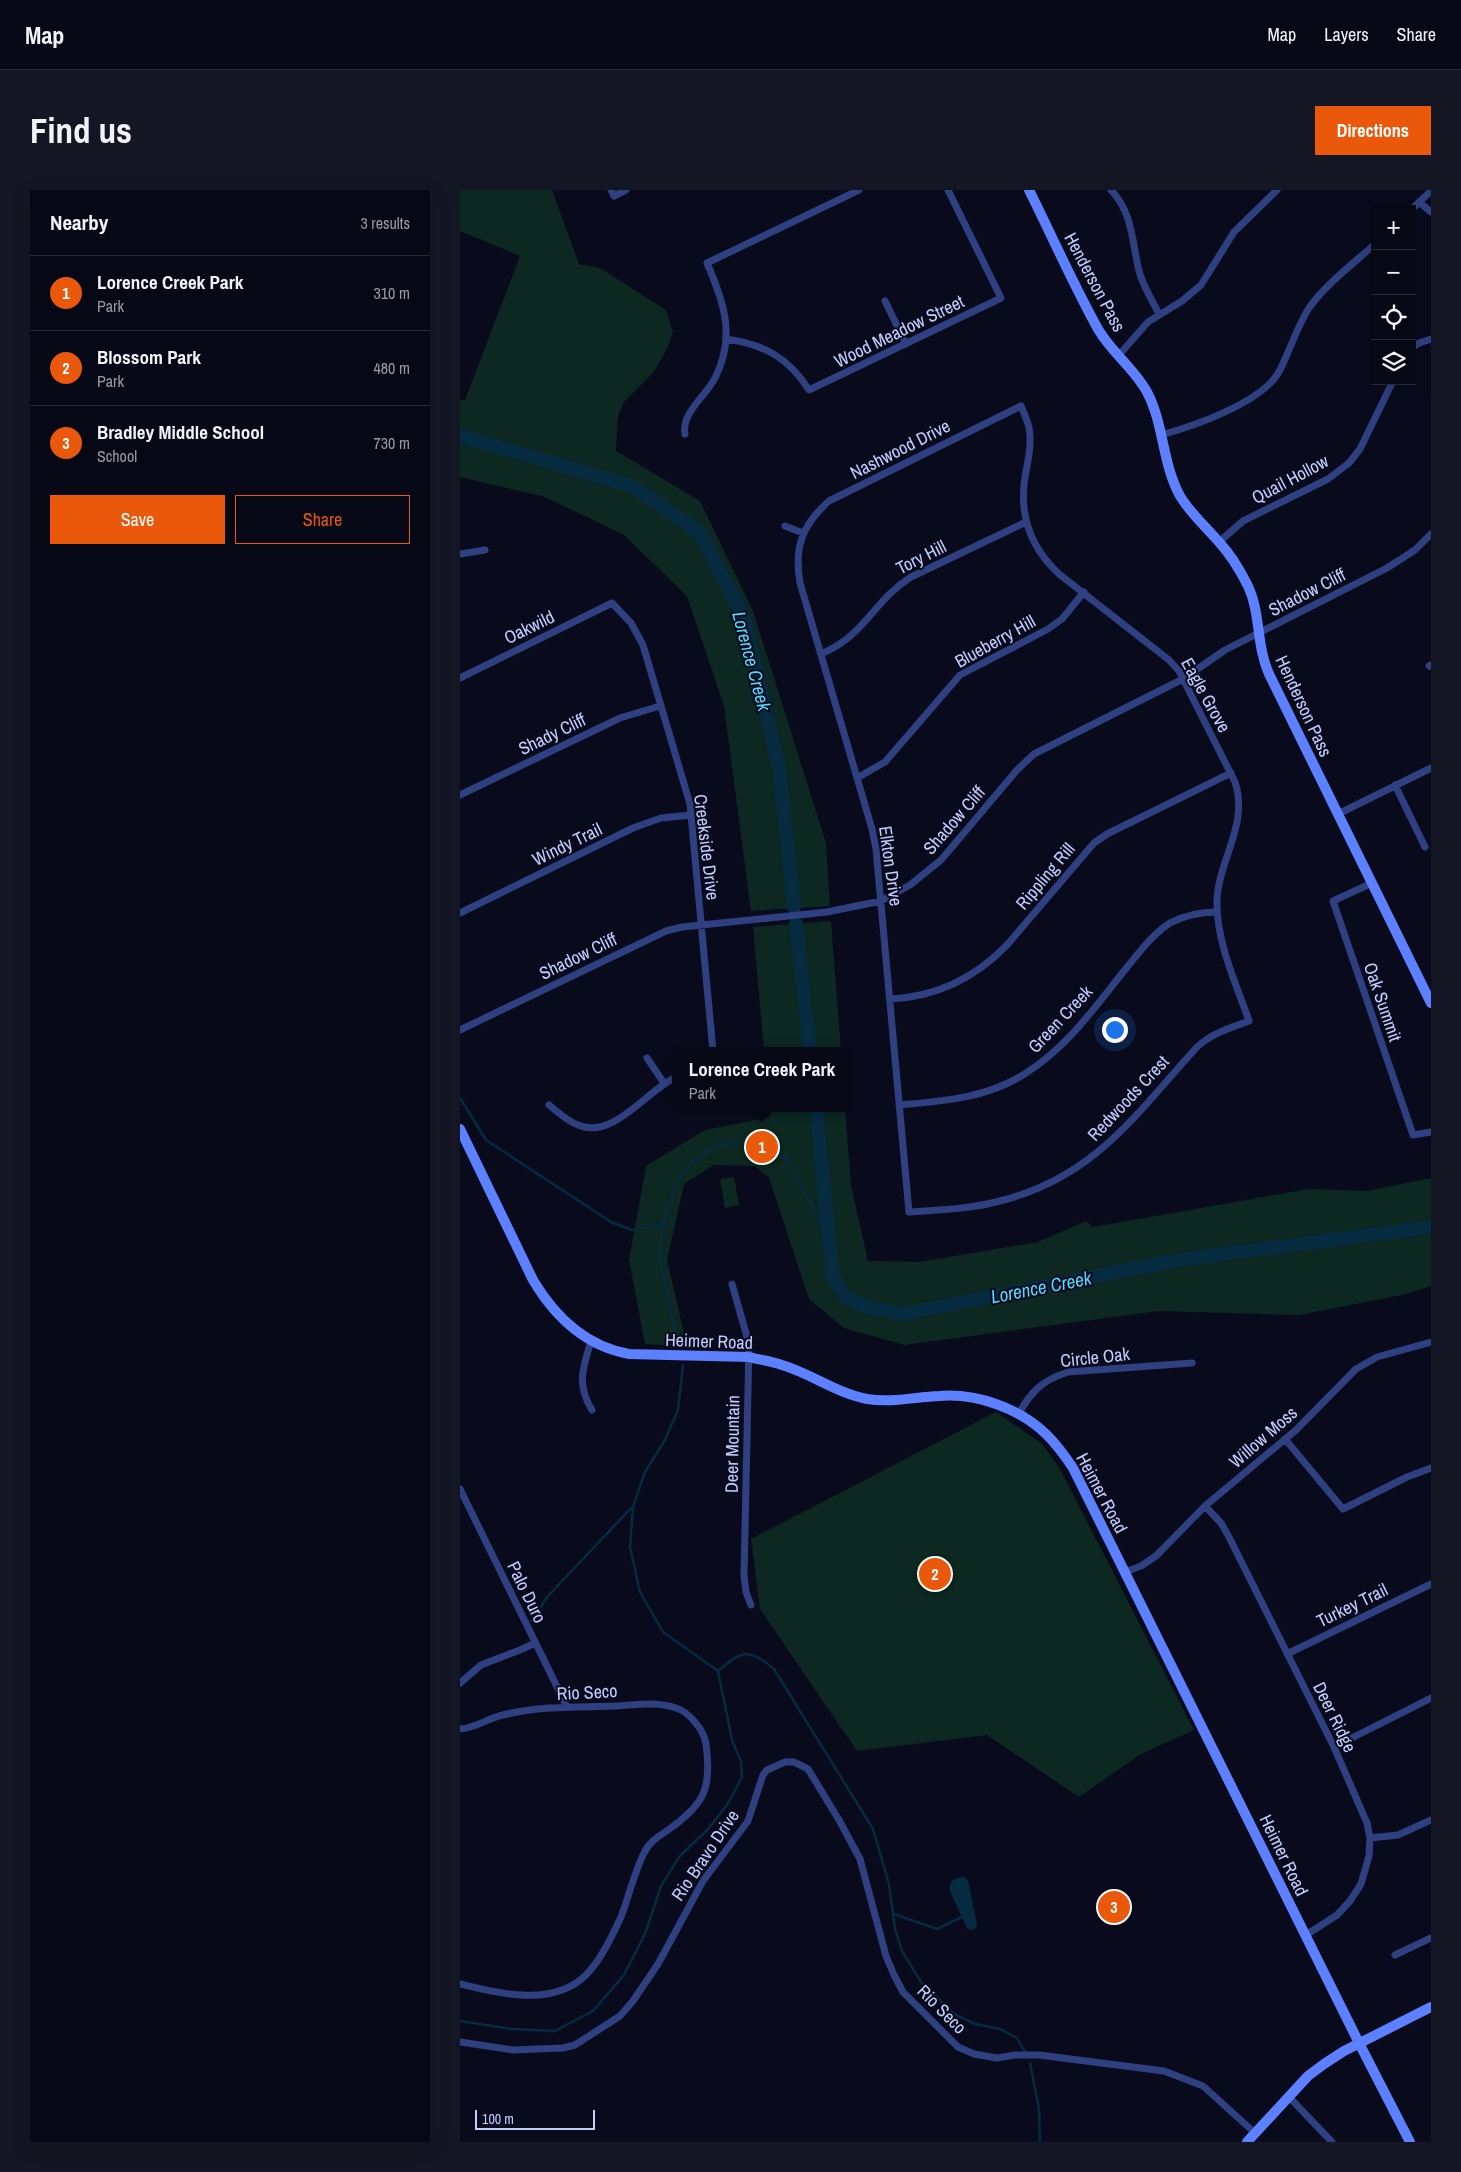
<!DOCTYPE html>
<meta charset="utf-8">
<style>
:root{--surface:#070816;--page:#151623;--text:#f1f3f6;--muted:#989aa1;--line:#282935;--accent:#ea580c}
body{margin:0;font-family:"Archivo Narrow",sans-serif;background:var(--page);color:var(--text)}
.controls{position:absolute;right:15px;top:15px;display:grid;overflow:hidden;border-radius:0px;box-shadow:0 5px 20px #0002}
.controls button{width:45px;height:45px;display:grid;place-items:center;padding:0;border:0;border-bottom:1px solid var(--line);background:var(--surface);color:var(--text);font:25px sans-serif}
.scale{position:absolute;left:15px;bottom:12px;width:120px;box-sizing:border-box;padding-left:5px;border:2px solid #c5cdff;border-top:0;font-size:14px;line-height:18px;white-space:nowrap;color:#c5cdff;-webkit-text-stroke:4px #090b1d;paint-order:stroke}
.you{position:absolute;left:654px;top:839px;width:18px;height:18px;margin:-12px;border:4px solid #fff;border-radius:50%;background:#1a73e8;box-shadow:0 0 0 8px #1a73e833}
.badge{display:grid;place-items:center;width:32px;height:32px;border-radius:50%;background:var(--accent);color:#fff;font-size:16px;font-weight:700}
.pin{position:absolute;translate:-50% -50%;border:2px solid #fff;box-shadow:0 1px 5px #0006}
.popup{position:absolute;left:212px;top:857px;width:180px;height:65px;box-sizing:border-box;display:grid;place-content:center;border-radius:0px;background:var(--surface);filter:drop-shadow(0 1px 4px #0005);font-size:16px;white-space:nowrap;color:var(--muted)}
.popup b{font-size:19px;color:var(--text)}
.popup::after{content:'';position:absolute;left:50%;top:100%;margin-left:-10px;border:10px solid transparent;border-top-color:var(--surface)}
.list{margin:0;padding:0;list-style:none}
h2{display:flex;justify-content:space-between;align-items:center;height:65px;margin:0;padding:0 20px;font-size:21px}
h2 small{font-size:16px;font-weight:400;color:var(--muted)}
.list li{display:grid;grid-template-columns:32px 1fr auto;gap:15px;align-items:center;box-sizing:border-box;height:75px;padding:0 20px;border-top:1px solid var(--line)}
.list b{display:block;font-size:19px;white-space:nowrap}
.list p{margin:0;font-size:16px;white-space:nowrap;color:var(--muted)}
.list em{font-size:16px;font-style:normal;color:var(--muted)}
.actions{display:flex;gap:10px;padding:15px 20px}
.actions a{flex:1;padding:11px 0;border:1px solid var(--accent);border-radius:0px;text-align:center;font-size:18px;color:var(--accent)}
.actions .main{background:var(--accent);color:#fff}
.icon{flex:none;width:28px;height:28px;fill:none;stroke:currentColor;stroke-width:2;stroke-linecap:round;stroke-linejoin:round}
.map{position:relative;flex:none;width:971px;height:1952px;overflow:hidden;border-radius:0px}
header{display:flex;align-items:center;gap:30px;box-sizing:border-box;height:70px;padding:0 25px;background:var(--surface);border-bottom:1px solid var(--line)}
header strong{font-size:24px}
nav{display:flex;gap:28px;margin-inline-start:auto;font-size:18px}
.intro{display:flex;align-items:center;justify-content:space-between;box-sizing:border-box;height:120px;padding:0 30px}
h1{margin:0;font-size:35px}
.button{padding:12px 22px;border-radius:0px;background:var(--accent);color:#fff;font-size:18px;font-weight:700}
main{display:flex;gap:30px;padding:0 30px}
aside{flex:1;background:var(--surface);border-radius:0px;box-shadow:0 5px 20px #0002}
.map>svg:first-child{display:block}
.green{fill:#0c2820}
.water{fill:#062a40}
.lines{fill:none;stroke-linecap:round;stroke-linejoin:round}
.stream{stroke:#062a40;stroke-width:2.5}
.river{stroke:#062a40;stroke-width:14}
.street{stroke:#2f4081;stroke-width:7}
.secondary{stroke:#5c80ff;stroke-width:10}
.labels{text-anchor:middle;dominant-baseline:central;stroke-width:4;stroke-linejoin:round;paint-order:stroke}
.street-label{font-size:18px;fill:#c5cdff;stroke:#090b1d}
.water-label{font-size:19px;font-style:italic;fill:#53d9ff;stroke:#090b1d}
</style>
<header>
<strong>Map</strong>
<nav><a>Map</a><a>Layers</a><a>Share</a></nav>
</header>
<div class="intro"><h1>Find us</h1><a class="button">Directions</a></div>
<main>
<aside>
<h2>Nearby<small>3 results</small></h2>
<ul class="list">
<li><span class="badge">1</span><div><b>Lorence Creek Park</b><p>Park</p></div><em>310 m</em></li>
<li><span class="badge">2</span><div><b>Blossom Park</b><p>Park</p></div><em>480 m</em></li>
<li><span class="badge">3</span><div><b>Bradley Middle School</b><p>School</p></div><em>730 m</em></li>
</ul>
<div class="actions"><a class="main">Save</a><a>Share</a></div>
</aside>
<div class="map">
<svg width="971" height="1952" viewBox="0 0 971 1952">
<rect width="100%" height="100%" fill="#090b1d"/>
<!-- green -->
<path class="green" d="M0,0h92l27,74 21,4 66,42 7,21 -5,16 -15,26 -29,29 -6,14 -2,35 84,50 53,110 73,232 4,63 -79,5 -27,-205 -37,-110 -63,-61 -79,-38 -85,-20v-77h5l55,-144 -60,-25z
M371,731l10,130h-77l-11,-124z
M310,918h75l6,77 17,76 51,1 119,-20 48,-21 7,6 216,-38 58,2 64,-13v108l-25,8 -106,21 -141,-4 -255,34 -60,-17 -35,-29 -40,-121 -14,-12 -41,-1 -30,19 -17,76 20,86 -42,-2 -16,-84 17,-94 59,-36 65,-13z
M274,987l5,28 -14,3 -5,-29z
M536,1222l45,31 18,24 135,263 -53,24 -62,43 -92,-62 -130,16 -97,-142 -9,-70z"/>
<!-- water -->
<path class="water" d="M503,1687l5,3 9,45 -1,3 -5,2 -4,-2 -18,-39c1,-8 5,-11 14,-12z"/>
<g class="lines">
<!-- stream -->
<path class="stream" d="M0,908l26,42 125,82 21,8 31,-6
M218,1155l-16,-75 -1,-24 2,-22 15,-44 16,-20 22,-13 22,-7 17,2 17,4 15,13 43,81
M71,1431l17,-25 83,-88
M258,1481c23,-20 31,-24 56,-2l99,160 16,55 6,45 7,22 19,31 33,32 21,10 25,5 17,9 8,14
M434,1724l43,15 25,-12
M0,1831l51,8 44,2 38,-20 31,-36 21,-41 16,-48 18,-29 29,-28 19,-24 15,-28 -1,-16 -9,-21 -14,-69 -55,-39 -23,-40 -10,-45 3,-40 12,-35 20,-32 13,-30 5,-45
M570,1873l9,46 1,33"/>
<!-- river -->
<path class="river" d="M0,246l172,50 67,46 45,85 35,151 15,139
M336,734l14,127
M356,918l17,169 13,20 21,10 36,7 275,-54 253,-33"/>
<!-- street -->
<path class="street" d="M151,0l3,6 12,-6
M651,0c22,23 21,52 28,81 4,15 13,29 20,43
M959,12l12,10
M952,19l19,-18
M425,111l21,43
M266,149c38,5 63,19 83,51l192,-92 -53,-108
M952,158l7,-5 12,-4
M659,165l29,-33 34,-21 19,-16 33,-53 43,-42
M561,216c3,7 6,14 8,21 3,17 -1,34 -4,50 -6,38 6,71 34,97l110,86 10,11 56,111c14,42 -16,77 -18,118 -1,42 19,83 32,121 -19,7 -37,12 -52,26 -62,68 -102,130 -197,154 -30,8 -61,9 -91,11l-33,-363 -4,-20 -72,-246c-6,-36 2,-58 29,-82z
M225,244c-4,-21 21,-38 30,-56 21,-41 9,-76 -8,-115l152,-73
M701,245c33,-9 103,-33 119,-65 10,-20 17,-43 29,-62 16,-23 45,-45 66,-64
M325,336l18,7
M759,352l24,-21 85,-42 21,-16 11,-14 33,-68
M0,364l25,-4
M361,464c44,-18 52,-53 90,-77l115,-55
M969,476l2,-1
M0,488l152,-75 19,20 12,22 47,159 23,247
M397,588l28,-16 75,-87 88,-46 14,-10 22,-27
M935,595l30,62
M0,605l160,-77 40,-12
M878,624l93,-46
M912,693l-39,18 80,234 18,-3
M0,723l173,-85 28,-10 30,-3
M430,809c46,-2 85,-21 117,-54l87,-102 13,-9 124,-61
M0,840l206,-99 16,-4 145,-15 54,-11 29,-16 31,-25 76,-90 17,-16 149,-75 42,-29 162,-82 28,-18 16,-16
M187,868l17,25
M89,915c9,7 18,16 29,20 35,15 68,-34 98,-48
M439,915c45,-4 89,-7 127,-32 42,-26 71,-69 102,-107 12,-15 25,-32 42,-43 15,-8 30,-11 47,-11
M272,1094l17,60 -5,232 2,16 5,13
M131,1151c-8,27 -15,43 1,69
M558,1225c13,-24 25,-35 50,-43l124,-9
M825,1249l58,70 64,-32 24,-9
M0,1299l107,218
M745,1316l16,17 7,12 106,212 33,76 3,15 -1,18 -8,28 -11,17 -13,14 -31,20
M665,1382l16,-6 15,-10 49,-50 91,-76 60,-61 21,-12 54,-15
M827,1464l144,-70
M0,1493l21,-18 39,-15 15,-7
M0,1539c16,-1 28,-11 43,-14 36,-9 76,-8 113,-9 19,-1 40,-5 60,2 13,4 28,22 30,36 6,44 -1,60 -38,86 -9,6 -19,12 -24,23 -10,20 -15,43 -23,64 -9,19 -20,43 -35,58 -32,32 -87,19 -126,9
M874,1557l97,-49
M910,1648l28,-3 33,-15
M935,1765l36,-17
M0,1852l53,8 50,-2 12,-3 45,-29 13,-15 25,-37 45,-83 45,-60 15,-46 4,-5 18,-8h9l14,7 31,51 21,39 26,97 8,19 9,17 55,55 16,7 23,4 18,-3h24l125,16 39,15 52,47
M830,1908l42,44"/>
<!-- secondary -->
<path class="secondary" d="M569,0c23,46 44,94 69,139 13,23 36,39 49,63 17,32 15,71 33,104 11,18 26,31 39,46 12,13 21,28 29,44 13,28 8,59 21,88l162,329
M0,939l73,151c22,37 52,66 96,74l120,3c11,3 22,4 33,8 30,9 54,28 85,34 24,4 48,-2 72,-3 37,-3 81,12 108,39 10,10 18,21 26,33l286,575 51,99
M787,1952l61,-66 16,-12 20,-13 87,-44"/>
</g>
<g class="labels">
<!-- street labels -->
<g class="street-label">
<text transform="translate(635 92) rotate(62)">Henderson Pass</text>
<text transform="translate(439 141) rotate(-26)">Wood Meadow Street</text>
<text transform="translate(440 259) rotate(-27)">Nashwood Drive</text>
<text transform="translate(830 289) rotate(-28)">Quail Hollow</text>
<text transform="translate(461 367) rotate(-27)">Tory Hill</text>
<text transform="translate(847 402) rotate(-27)">Shadow Cliff</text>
<text transform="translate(69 437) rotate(-26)">Oakwild</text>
<text transform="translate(535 451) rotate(-29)">Blueberry Hill</text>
<text transform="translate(746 505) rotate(61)">Eagle Grove</text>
<text transform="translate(844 516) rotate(65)">Henderson Pass</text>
<text transform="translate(92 544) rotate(-26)">Shady Cliff</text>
<text transform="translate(494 630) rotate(-49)">Shadow Cliff</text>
<text transform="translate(107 654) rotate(-26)">Windy Trail</text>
<text transform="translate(247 657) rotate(83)">Creekside Drive</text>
<text transform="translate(431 676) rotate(82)">Elkton Drive</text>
<text transform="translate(585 686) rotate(-50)">Rippling Rill</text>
<text transform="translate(118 766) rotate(-26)">Shadow Cliff</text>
<text transform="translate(923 812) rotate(71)">Oak Summit</text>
<text transform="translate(600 829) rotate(-47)">Green Creek</text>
<text transform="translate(668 908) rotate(-47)">Redwoods Crest</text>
<text transform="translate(249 1151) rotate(2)">Heimer Road</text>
<text transform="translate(635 1167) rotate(-6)">Circle Oak</text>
<text transform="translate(803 1247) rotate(-41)">Willow Moss</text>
<text transform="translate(272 1254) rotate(-89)">Deer Mountain</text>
<text transform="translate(642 1303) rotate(62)">Heimer Road</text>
<text transform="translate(67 1402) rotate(64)">Palo Duro</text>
<text transform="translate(892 1415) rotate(-26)">Turkey Trail</text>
<text transform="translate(127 1502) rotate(-3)">Rio Seco</text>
<text transform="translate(875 1527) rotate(64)">Deer Ridge</text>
<text transform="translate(245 1665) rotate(-56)">Rio Bravo Drive</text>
<text transform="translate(824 1665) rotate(64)">Heimer Road</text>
<text transform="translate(482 1819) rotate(45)">Rio Seco</text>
</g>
<!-- water labels -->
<g class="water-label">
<text transform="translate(292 471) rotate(75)">Lorence Creek</text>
<text transform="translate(581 1097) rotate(-11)">Lorence Creek</text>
</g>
</g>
</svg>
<div class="controls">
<button>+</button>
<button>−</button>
<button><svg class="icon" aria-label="locate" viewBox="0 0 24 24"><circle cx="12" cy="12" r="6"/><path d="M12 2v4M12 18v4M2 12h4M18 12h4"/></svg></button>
<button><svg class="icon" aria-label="layers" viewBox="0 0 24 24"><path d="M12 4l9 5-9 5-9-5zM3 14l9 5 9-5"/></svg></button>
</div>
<div class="scale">100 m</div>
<div class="you"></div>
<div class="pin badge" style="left:302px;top:957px">1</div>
<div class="popup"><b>Lorence Creek Park</b>Park</div>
<div class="pin badge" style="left:475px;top:1384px">2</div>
<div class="pin badge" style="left:654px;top:1717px">3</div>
</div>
</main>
